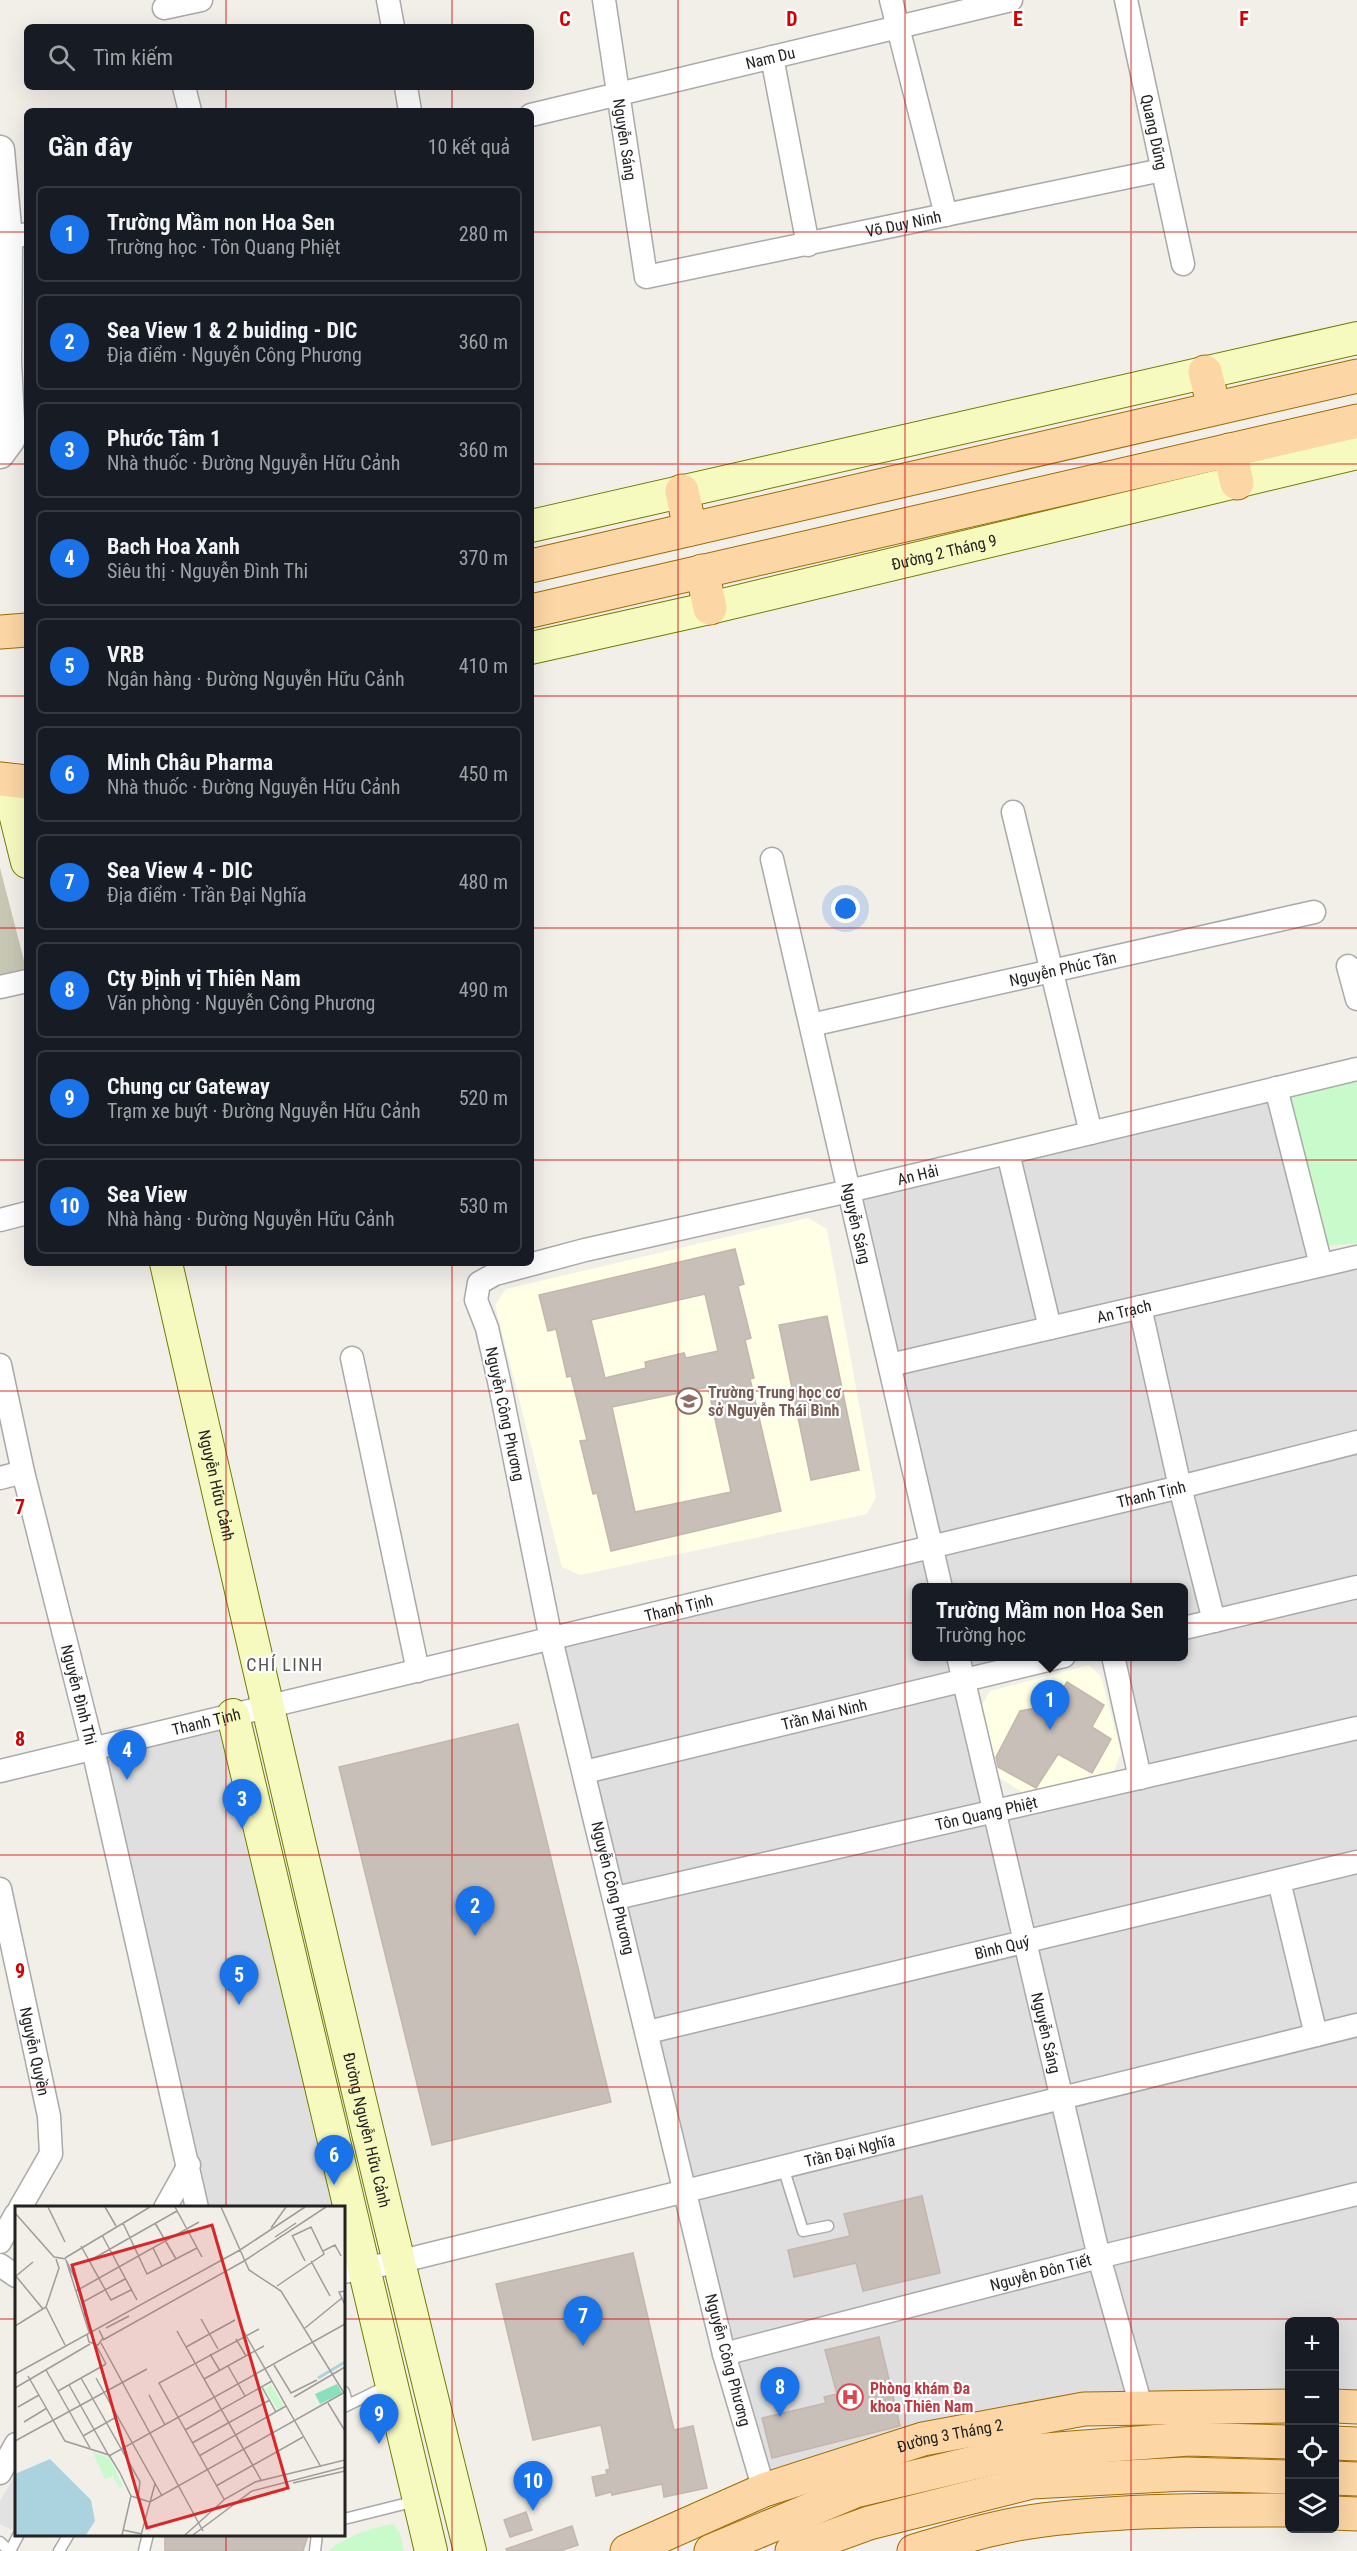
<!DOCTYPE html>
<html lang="vi">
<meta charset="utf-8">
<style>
:root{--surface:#171b24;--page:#20242c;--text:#f1f3f6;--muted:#9ea1a6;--line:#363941;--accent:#1a73e8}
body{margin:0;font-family:"Roboto Condensed",sans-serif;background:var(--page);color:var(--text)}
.controls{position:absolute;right:18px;bottom:18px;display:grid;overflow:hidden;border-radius:9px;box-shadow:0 6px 24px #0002}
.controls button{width:54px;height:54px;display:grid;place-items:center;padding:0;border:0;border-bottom:2px solid var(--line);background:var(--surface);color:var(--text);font:30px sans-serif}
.you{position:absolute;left:846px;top:909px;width:21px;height:21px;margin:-15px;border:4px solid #fff;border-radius:50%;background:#1a73e8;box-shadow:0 0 0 9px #1a73e833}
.badge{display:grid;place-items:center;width:39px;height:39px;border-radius:50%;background:var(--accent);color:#fff;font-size:20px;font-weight:700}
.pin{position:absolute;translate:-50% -50px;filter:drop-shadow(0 2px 3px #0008)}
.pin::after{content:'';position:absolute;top:32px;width:21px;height:18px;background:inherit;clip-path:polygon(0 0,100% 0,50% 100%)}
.popup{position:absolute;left:912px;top:1583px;width:276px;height:78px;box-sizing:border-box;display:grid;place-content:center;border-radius:9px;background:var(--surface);filter:drop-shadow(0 2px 4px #0005);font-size:20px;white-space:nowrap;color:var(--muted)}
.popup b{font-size:22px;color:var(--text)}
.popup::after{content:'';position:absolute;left:50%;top:100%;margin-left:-12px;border:12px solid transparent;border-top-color:var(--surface)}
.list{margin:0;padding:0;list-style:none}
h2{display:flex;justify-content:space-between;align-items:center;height:78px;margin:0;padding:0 24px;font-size:26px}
h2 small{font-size:20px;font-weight:400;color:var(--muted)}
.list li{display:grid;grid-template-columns:39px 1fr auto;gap:18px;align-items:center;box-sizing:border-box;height:96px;margin:0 12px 12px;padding:0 12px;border:2px solid var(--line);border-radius:9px}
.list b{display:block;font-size:22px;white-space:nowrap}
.list p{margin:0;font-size:20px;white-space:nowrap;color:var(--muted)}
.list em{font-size:20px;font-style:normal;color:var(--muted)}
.icon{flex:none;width:33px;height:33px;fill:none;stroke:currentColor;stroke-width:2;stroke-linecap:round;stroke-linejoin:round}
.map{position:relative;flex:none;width:1357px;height:2551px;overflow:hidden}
.search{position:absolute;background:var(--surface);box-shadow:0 6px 24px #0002;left:24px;top:24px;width:510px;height:66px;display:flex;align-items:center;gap:15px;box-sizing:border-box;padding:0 21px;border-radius:9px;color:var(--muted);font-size:22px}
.panel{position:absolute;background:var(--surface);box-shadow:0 6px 24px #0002;left:24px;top:108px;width:510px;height:1158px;border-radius:9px}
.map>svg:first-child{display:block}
.residential{fill:#e0dfdf;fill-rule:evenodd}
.education{fill:#ffffe5}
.construction{fill:#c7c7b4}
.park{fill:#c8facc}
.parking{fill:#e2e2e2}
.building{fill:#c7bfb8;stroke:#c4b6ab;stroke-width:1.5;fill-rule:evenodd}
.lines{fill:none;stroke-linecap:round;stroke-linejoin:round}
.service-casing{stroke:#a9a9a9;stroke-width:13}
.minor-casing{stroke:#a9a9a9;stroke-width:25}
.tertiary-casing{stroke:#a9a9a9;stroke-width:31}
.secondary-casing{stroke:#707d05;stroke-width:34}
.primary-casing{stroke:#a06b00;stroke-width:35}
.service{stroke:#fff;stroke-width:10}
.minor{stroke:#fff;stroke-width:22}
.tertiary{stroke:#fff;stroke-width:28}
.secondary{stroke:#f7fabf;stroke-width:32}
.primary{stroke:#fcd6a4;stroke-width:33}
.grid{fill:none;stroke:#d40000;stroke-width:1.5;stroke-opacity:0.55}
.labels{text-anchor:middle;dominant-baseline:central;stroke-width:4.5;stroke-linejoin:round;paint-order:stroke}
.street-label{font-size:16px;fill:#222;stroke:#fff}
.education-label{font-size:16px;font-weight:bold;fill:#785e54;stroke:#fff;text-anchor:start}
.health-label{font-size:16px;font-weight:bold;fill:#be3a42;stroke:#fff;text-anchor:start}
.neighbourhood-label{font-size:18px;letter-spacing:1.5px;fill:#555;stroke:#fff}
.inset-river{fill:none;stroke:#aad3df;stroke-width:3}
.inset-road{fill:none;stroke:#9f9d99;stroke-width:1.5}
.view{fill:#d62828;fill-opacity:0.15;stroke:#d62828;stroke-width:3}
.inset-edge{fill:none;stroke:#222;stroke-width:3}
.grid-label{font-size:20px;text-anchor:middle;font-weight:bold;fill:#d40000;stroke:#fff;stroke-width:4.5;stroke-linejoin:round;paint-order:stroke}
</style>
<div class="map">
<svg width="1357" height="2551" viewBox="0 0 1357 2551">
<rect width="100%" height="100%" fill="#f2efe9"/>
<!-- residential -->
<path class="residential" d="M1276,1088l45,177 36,-8v1154l-22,-1 -1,-88h-44l-1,87 -148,-3 -377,84 -213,-851 379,-92 -81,-356zM916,1588h268v68l-71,1 26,121 -144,33 -31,-131 100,-23 -148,-1z
M233,1715l129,543 -18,5v-55l-147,-1 -104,-458z"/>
<!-- education -->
<path class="education" d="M808,1218l19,11 49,268 -9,17 -287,61 -18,-8 -67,-262 11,-16z
M1089,1665l12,11 20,77 -8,20 -91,19 -28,-18 -13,-67 9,-16z"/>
<!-- construction -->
<path class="construction" d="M0,868l27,104 -27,8z"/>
<!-- park -->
<path class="park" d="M1357,1077v166l-30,3 -39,-150z
M393,2524l7,9 4,18h-76c19,-15 42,-23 65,-27z"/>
<!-- parking -->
<path class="parking" d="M16,2473v53l-2,5 -14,-7v-23z"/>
<!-- building -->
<path class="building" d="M735,1249l9,35 -6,2 13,52 -6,2 9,38 -4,1 31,132 -170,40 -14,-58 -4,1 -13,-53 7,-1 -16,-64 -4,1 -11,-48 -8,2 -9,-36zM705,1294l13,57 -32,7 -2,-5 -39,9 1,6 -41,10 -14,-58zM708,1387l23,105 -96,20 -23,-105z
M827,1316l32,154 -48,10 -32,-155z
M1067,1682l37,23 -12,22 19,12 -19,34 -34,-19 -22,34 -38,-21 -2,-10 24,-46 16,-3 2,-6 19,-4z
M518,1724l93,378 -179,43 -93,-378z
M922,2196l18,77 -77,18 -7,-28 -62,14 -6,-27 62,-14 -6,-22z
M633,2253l41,177 19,-4 14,62 -43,9 -2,-13 -50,11 -1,-3 -15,4 -4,-19 15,-3 -1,-4 4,-1 -9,-44 -68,15 -37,-156z
M879,2337l21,89 -128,32 -10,-40 64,-15 -2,-6 13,-3 -12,-44z
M526,2512l6,18 -22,7 -6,-17z
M572,2526l6,19 -18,6h-53l-1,-2z
M165,2535h143l-5,16h-138z"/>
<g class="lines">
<!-- service casing -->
<g class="service-casing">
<path id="service" d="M783,2167l20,64 25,-5
M344,2392l4,13
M344,2407l45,-22
M344,2519l72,-18
M0,2542l9,9
M10,2551l9,-17
M59,2551l10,-17
M144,2551l4,-17
M315,2551l2,-17"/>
</g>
<!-- minor casing -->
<g class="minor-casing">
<g id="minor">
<path d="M388,0l5,27"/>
<path id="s1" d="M604,0l42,277 516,-107"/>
<path d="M891,0l55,215"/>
<path id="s2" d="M1126,0l57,264"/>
<path d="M164,8l37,-8"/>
<path d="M772,57l36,188"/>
<path d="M184,87l6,24"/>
<path d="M406,87l4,24"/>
<path id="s3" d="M531,115l480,-115"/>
<path d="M0,240l27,-6"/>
<path d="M1013,812l78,321"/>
<path id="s4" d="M772,859l169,729"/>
<path d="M1348,966l9,33"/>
<path d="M0,987l27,-6"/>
<path id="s5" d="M811,1025l503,-113"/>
<path d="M1276,1088l45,177"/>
<path d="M1008,1153l42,175"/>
<path d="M0,1220l27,-7"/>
<path d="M1140,1307l40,180 34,134"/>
<path d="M352,1358l66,313"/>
<path id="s6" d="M0,1365l23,107 70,277 104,459"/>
<path id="s7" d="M890,1365l467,-108"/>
<path d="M0,1478l23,-6"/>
<path d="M1184,1628l173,-41"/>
<path id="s8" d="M958,1656l141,601 42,149"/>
<path d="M1113,1656l27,122"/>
<path id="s9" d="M0,1771l1180,-284 177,-45"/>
<path id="s10" d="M585,1772l479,-116"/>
<path d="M1279,1881l37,154"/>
<path id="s11" d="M0,1889l49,227 2,38 -31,54"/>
<path id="s12" d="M616,1898l741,-170"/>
<path id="s13" d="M648,2032l709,-170"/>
<path d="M165,2208l24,-43"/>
<path d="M0,2242l16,-28"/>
<path d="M0,2265l16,11"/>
<path id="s14" d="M344,2272l54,-10 959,-237"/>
<path id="s15" d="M724,2354l375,-97 258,-63"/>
<path d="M0,2473l16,-29"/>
<path id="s16" d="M764,2490l-40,-136 -173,-715 -52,-258 -12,-53 -11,-28 3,-17 16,-9 90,-24 264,-59 508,-122"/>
</g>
</g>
<!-- tertiary casing -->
<g class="tertiary-casing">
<path id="tertiary" d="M0,150l8,88 -1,125 4,76 -11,15"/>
</g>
<!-- secondary casing -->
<g class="secondary-casing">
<g id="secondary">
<path d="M531,526l826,-188"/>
<path id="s17" d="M531,648l179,-40 647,-155"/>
<path d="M7,781l20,81"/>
<path id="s18" d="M166,1263c98,430 197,860 304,1288"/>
<path d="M233,1715l198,836"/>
</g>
</g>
<!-- primary casing -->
<g class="primary-casing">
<g id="primary">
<path d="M1205,372l9,35"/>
<path d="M1229,450l8,33"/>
<path d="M682,491l8,38"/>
<path d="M531,566l826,-190"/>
<path d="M702,571l8,37"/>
<path d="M531,611l826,-190"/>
<path d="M0,632l27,-2"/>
<path d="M0,779l27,3"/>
<path d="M1334,2406l23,1"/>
<path d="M1334,2443l23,1"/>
<path d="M1334,2478l23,1"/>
<path d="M1334,2513l23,1"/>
<path id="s19" d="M627,2551l137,-61 159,-51 161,-30 206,-3"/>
<path d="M711,2551l144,-60 164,-39 170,-13 101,3"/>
<path d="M792,2551l77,-28 163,-41 153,-8 105,3"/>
<path d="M914,2551c42,-12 86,-26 129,-31 81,-10 165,-10 247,-10"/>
</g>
</g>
<!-- service -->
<use href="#service" class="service"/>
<!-- minor -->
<use href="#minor" class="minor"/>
<!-- tertiary -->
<use href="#tertiary" class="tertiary"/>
<!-- secondary -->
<use href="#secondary" class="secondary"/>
<!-- primary -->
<use href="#primary" class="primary"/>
</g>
<!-- grid -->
<path class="grid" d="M226,0v27M452,0v27M678,0v2551M905,0v2551M1131,0v2551M226,87v24M452,87v24M0,232h27M531,232h826M0,464h27M531,464h826M0,696h27M531,696h826M0,928h27M531,928h826M0,1160h27M531,1160h826M226,1263v945M452,1263v1288M0,1391h1357M0,1623h1357M0,1855h1357M0,2087h1357M0,2319h16M344,2319h1013M226,2534v17"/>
<!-- icons -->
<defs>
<g id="school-ring" transform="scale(1.35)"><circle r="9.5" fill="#fff" stroke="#8d6e63" stroke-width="1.5"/><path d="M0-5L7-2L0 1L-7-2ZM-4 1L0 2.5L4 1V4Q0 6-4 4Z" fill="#8d6e63"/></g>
<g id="hospital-ring" transform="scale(1.35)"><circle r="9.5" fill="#fff" stroke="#e0444e" stroke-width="1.5"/><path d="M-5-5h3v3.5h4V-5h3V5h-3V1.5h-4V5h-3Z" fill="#e0444e"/></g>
</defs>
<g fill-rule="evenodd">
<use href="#school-ring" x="689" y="1401"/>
<use href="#hospital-ring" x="850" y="2397"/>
</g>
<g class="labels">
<!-- street labels -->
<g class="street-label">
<text stroke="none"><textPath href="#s3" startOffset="246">Nam Du</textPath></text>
<text stroke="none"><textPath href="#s2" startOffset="135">Quang Dũng</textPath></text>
<text stroke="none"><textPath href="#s1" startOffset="141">Nguyễn Sáng</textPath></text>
<text stroke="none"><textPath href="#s1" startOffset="543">Võ Duy Ninh</textPath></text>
<text stroke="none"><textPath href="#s17" startOffset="424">Đường 2 Tháng 9</textPath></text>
<text stroke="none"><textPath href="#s5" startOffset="258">Nguyễn Phúc Tần</textPath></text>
<text stroke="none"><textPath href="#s16" startOffset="1695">An Hải</textPath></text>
<text stroke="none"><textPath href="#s4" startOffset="374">Nguyễn Sáng</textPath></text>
<text stroke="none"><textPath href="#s7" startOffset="240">An Trạch</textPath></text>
<text transform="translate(505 1414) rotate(78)">Nguyễn Công Phương</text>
<text stroke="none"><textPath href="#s18" startOffset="228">Nguyễn Hữu Cảnh</textPath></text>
<text stroke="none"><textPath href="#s9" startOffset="1184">Thanh Tịnh</textPath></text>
<text stroke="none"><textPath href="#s9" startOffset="698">Thanh Tịnh</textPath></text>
<text stroke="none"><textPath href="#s6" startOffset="339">Nguyễn Đình Thi</textPath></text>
<text stroke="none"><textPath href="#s10" startOffset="246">Trần Mai Ninh</textPath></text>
<text stroke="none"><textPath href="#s9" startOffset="212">Thanh Tịnh</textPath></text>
<text stroke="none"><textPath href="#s12" startOffset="380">Tôn Quang Phiệt</textPath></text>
<text transform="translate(613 1888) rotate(76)">Nguyễn Công Phương</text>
<text stroke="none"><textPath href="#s13" startOffset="364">Bình Quý</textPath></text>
<text stroke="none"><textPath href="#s8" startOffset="387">Nguyễn Sáng</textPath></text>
<text stroke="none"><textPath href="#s11" startOffset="166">Nguyễn Quyền</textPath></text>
<text stroke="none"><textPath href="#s18" startOffset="890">Đường Nguyễn Hữu Cảnh</textPath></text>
<text stroke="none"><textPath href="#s14" startOffset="520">Trần Đại Nghĩa</textPath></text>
<text stroke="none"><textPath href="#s15" startOffset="327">Nguyễn Đôn Tiết</textPath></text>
<text transform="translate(728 2360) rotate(75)">Nguyễn Công Phương</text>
<text stroke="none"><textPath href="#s19" startOffset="344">Đường 3 Tháng 2</textPath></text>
</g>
<!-- education labels -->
<g class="education-label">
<text x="708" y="1392">Trường Trung học cơ<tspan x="708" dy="18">sở Nguyễn Thái Bình</tspan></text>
</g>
<!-- health labels -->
<g class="health-label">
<text x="870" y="2388">Phòng khám Đa<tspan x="870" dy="18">khoa Thiên Nam</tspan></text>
</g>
<!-- neighbourhood labels -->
<g class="neighbourhood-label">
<text x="285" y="1664">CHÍ LINH</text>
</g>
</g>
<!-- overview -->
<g transform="translate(15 2206)">
<rect width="330" height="330" fill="#f2efe9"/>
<path d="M256,179l12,20 -5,5 -13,-21zM77,245l18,8 13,28 -4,1 -6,-12 -8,3z" fill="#c8facc"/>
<path d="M322,178l5,9 -22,11 -5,-10z" fill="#88e0be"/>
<path d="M35,253l41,41 4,21 -9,14h-71v-61z" fill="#aad3df"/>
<path class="inset-river" d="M303,172l27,-16"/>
<path class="inset-road" d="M33,1l17,35M90,1l11,19M160,1l27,50M206,1l28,63 32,21 63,102M0,7l39,44 12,2M108,17l24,51 50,-26M140,17l21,36M256,22l15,-21M87,29l35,65M277,29l13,26M260,31l21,-14M66,40l30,54 20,-10M138,42l9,18M308,45l12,-6 6,11M50,52l85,-51M51,54l23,72M51,54l14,29 6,21 -2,6M74,55l88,-50M296,55l19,35M0,69l28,34M1,70l17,-14M262,80l47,-32 -13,-27 -19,9M61,85l123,-69M330,85l-6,1 6,13M68,96l42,-23M31,101l19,38M186,113l17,30M225,119l81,142M0,120l31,-19 13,-39 -3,-9M91,122l23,-12M290,122l37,-30M162,125l84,149M72,128l2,8 9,3 5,-7 -4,-8M221,133l10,17M88,134l141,-79 82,-54M86,137l102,188M81,139l10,19M171,141l49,-27M195,148l10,17M259,159l17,28 26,-13M213,160l17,30M31,164l44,78M0,168l225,-124 65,-43M13,170l37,65 44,14 11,18 11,23 -9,39M66,172l59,104 -2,16M81,172l66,118M189,173l60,-33M54,179l40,71 236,-132M247,181l14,25M0,182l75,-44M43,185l48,-27M134,189l16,30M279,191l51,-30M313,197l17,28M3,201l21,-12M9,216l23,-14M170,224l87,-49M68,230l35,-20M0,235l132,-72M177,237l78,-43M184,250l87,-50M278,277l52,-12M201,280l87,-49M116,290l19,6 195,-110M209,293l-65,-116 100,-54M108,324l19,4M126,329l14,-51M170,329l40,-36 30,-17 90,-22M178,329l59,-44 93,-24"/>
<path class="view" d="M197,19l76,263 -141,40 -75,-263z"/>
<rect width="330" height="330" class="inset-edge"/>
</g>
<g class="grid-label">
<text x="565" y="26">C</text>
<text x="792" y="26">D</text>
<text x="1018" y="26">E</text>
<text x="1244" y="26">F</text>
<text x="20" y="1514">7</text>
<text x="20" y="1746">8</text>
<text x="20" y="1978">9</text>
</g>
</svg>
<div class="controls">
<button>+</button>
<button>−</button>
<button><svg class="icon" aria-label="locate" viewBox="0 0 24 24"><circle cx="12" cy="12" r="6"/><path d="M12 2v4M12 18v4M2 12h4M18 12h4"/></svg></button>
<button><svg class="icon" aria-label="layers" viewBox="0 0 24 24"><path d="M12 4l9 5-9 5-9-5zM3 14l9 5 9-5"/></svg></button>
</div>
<div class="you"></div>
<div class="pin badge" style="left:1050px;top:1730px">1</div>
<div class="popup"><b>Trường Mầm non Hoa Sen</b>Trường học</div>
<div class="pin badge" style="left:475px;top:1936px">2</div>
<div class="pin badge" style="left:242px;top:1829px">3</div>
<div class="pin badge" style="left:127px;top:1780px">4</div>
<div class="pin badge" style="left:239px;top:2005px">5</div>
<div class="pin badge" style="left:334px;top:2185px">6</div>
<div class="pin badge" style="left:583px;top:2346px">7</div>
<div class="pin badge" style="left:780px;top:2417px">8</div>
<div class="pin badge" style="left:379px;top:2444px">9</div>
<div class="pin badge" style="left:533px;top:2511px">10</div>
<div class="search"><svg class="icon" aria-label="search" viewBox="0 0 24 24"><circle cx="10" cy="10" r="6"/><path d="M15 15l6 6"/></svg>Tìm kiếm</div>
<section class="panel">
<h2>Gần đây<small>10 kết quả</small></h2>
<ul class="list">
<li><span class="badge">1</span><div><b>Trường Mầm non Hoa Sen</b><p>Trường học · Tôn Quang Phiệt</p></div><em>280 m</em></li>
<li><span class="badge">2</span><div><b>Sea View 1 &amp; 2 buiding - DIC</b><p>Địa điểm · Nguyễn Công Phương</p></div><em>360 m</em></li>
<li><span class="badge">3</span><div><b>Phước Tâm 1</b><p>Nhà thuốc · Đường Nguyễn Hữu Cảnh</p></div><em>360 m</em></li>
<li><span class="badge">4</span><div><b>Bach Hoa Xanh</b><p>Siêu thị · Nguyễn Đình Thi</p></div><em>370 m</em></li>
<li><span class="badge">5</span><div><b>VRB</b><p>Ngân hàng · Đường Nguyễn Hữu Cảnh</p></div><em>410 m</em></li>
<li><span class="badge">6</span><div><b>Minh Châu Pharma</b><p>Nhà thuốc · Đường Nguyễn Hữu Cảnh</p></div><em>450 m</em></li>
<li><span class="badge">7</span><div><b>Sea View 4 - DIC</b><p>Địa điểm · Trần Đại Nghĩa</p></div><em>480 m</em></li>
<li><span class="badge">8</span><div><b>Cty Định vị Thiên Nam</b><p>Văn phòng · Nguyễn Công Phương</p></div><em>490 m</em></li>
<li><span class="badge">9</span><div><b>Chung cư Gateway</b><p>Trạm xe buýt · Đường Nguyễn Hữu Cảnh</p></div><em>520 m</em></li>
<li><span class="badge">10</span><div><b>Sea View</b><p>Nhà hàng · Đường Nguyễn Hữu Cảnh</p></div><em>530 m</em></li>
</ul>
</section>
</div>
